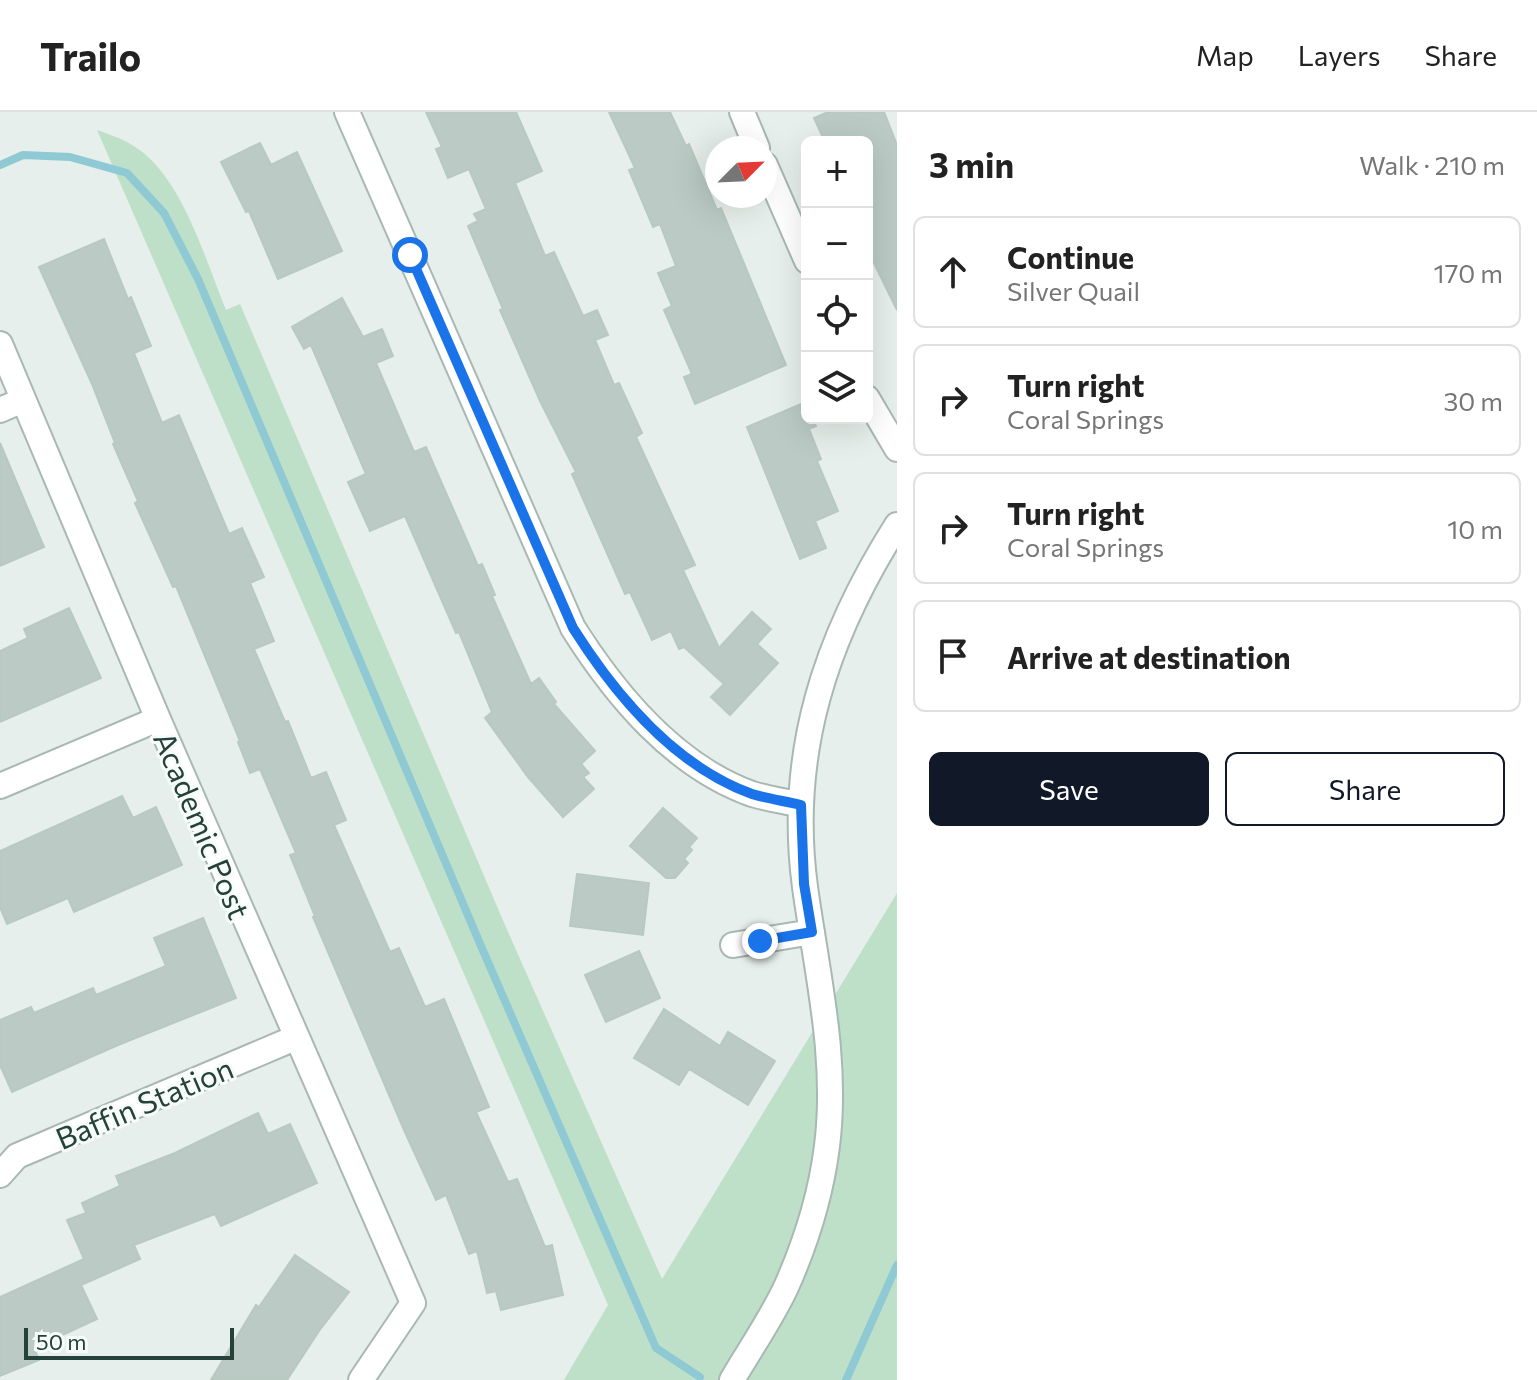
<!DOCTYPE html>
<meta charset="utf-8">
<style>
:root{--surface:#fff;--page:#f2f2f2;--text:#222;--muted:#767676;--line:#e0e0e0;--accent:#111827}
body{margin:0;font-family:Commissioner,sans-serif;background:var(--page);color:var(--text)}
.controls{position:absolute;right:24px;top:24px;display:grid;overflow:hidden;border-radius:12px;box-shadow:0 8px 32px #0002}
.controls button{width:72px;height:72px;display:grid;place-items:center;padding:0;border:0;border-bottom:2px solid var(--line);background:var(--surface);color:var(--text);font:40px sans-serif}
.compass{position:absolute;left:705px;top:24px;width:72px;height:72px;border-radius:50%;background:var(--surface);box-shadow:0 8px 32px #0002;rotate:66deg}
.scale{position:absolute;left:24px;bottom:20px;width:210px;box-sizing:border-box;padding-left:8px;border:4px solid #24423a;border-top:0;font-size:22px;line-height:28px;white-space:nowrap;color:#24423a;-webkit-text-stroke:6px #f7fbf9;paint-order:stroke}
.stop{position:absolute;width:24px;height:24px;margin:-18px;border:6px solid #1a73e8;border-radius:50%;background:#fff}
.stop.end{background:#1a73e8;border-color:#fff;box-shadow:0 2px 8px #0008}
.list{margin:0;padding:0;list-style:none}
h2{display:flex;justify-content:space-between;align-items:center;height:104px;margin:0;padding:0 32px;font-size:34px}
h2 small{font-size:26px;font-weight:400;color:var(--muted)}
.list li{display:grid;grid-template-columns:52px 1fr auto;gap:24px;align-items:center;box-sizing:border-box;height:112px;margin:0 16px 16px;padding:0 16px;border:2px solid var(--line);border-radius:12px}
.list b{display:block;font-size:30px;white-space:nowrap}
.list p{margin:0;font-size:26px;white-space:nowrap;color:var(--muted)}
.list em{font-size:26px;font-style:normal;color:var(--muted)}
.actions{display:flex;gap:16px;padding:24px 32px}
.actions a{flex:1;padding:18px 0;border:2px solid var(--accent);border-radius:12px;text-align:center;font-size:28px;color:var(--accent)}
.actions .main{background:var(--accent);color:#fff}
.icon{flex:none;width:44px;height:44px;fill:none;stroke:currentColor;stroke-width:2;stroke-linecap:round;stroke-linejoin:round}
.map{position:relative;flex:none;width:897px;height:1268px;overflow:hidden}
header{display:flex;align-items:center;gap:48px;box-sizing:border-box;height:112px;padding:0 40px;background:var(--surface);border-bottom:2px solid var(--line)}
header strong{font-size:38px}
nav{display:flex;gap:44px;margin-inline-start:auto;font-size:28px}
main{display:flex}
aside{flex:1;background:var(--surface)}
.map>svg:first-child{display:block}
.green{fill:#bfe0c8}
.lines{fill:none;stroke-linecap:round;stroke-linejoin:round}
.stream{stroke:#8ec9d4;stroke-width:8}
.building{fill:#bbcac4;stroke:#b8c9c2;stroke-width:2}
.minor-casing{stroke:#a8b8b2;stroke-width:28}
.minor{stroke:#fff;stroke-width:24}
.route{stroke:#1a73e8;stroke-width:10}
.labels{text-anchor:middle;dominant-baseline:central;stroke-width:6;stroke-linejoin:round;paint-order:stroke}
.street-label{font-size:30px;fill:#24423a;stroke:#f7fbf9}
</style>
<header>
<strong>Trailo</strong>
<nav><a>Map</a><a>Layers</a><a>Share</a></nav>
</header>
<main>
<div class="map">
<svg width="897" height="1268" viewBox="0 0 897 1268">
<rect width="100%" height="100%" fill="#e6efeb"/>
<!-- green -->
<path class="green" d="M97,18c11,4 24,8 35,15 49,28 73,114 94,165l14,-6 265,621 157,354 235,-386v487h-333l44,-75z"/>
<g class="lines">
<!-- stream -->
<path class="stream" d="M0,53l23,-10 47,2 57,16 37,40 34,66 283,667 175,402 44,29
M846,1268l51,-115"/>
</g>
<!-- building -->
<path class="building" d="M426,0h90l26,59 -27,12 30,73 9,-4 29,64 14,-6 11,25 -13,5 19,45 5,-2 23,50 -6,4 59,128 -12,5 36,78 33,-36 19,17 -14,15 21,19 -48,52 -19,-18 13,-13 -40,-37 -5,2 -8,-18 -19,9 -22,-48 -5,2 -53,-120 4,-2 -36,-71 -40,-91 3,-1 -35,-83 10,-5 -4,-7 12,-5 -17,-40 -21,9 -12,-29 6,-2z
M609,0h61l16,34 3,-2 28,66 4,-2 65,157 -91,39 -11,-27 8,-3 -28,-64 8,-4 -14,-33 18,-7 -16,-42 -7,3 -24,-57 6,-2z
M828,0h56l13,33v165l-30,-61v-107h-42l-11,-24z
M260,31l11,22 26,-13 45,99 -64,28 -29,-68 -3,1 -25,-50z
M104,127l24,60 3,-2 20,49 -17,7 28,70 17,-8 50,119 13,-6 22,49 -14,6 24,58 -20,8 31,73 3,-1 23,57 15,-6 20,48 -12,5 56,127 9,-4 26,59 19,-8 45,108 -13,5 32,70 9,-3 28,68 7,-2 11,50 -62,15 -5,-19 -9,2 -10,-42 -8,3 -23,-59 -10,5 -32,-70 -91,-213 2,-1 -25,-61 6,-2 -36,-84 -10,4 -12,-31 2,-1 -64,-155 -3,1 -38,-84 3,-2 -25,-57 2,-1 -23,-59 -53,-117z
M342,186l21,39 19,-8 11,27 -17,7 38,89 12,-5 52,119 4,-2 13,31 -3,1 39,88 8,-6 17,24 -2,2 41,47 -14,13 8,9 -6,4 11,12 -31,28 -35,-40 -43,-59 7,-6 -33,-80 -3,1 -51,-117 -35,15 -22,-49 18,-8 -55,-129 -7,4 -12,-22z
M806,290l1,16h5l4,8 -7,3 12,30 -4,2 21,50 -23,10 11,27 -26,11 -53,-132z
M0,331l44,104 -44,19z
M69,496l32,70 -101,44v-71l28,-13 -4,-9z
M122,684l11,22 23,-11 26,58 -108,47 -6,-14 -61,26 -7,-17v-56z
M663,696l34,30 -8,9 3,3 -8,9 4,4 -13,15h-9l-36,-32z
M577,762l72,9 -6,52 -73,-9z
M203,806l33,80 -118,47 -106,47 -12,-27v-45l31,-13 3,6 59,-25 3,7 70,-29 -12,-28z
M639,839l21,47 -54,24 -21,-47z
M664,897l56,37 8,-14 47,29 -27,44 -59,-36 -10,16 -45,-27z
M258,1001l10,21 22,-10 27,59 -96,43 -6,-12 -81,31 6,14 -59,26 16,34 -63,29 5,12 -39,16v-79l84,-38 -17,-39 19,-7 -4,-10 38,-17 -4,-10 59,-23z
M295,1143l54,37 -30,39 -32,49h-76l45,-75 3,2z"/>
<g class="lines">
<!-- minor casing -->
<g class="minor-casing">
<path id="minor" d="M347,0l226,516c43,68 101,138 179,166 16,5 33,7 49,11
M742,0l15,36
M765,53l42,96
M0,232l158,375 255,584 -52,77
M867,286l30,51
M0,298l23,-10
M0,674l158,-67
M733,833l79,-13
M0,1063l17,-19 278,-118
M732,1268c18,-31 40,-62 55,-95 19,-43 34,-91 40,-139 11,-88 -10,-172 -22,-259 -18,-134 21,-250 92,-362"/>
</g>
<!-- minor -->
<use href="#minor" class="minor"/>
</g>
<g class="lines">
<!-- route -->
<path class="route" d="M410,143l163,373c43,68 101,138 179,166 16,5 33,7 49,11l3,79 8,48 -52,9"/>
</g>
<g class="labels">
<!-- street labels -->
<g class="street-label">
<text transform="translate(203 713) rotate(67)">Academic Post</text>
<text transform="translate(144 990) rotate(-23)">Baffin Station</text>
</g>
</g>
</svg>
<div class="controls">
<button>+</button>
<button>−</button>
<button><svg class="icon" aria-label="locate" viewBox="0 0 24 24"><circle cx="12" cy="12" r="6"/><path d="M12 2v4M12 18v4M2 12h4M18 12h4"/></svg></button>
<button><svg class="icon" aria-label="layers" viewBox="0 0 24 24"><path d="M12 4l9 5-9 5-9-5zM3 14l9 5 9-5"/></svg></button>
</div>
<svg class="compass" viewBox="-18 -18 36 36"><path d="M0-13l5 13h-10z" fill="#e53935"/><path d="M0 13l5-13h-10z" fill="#767676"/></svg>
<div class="scale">50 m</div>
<div class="stop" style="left:410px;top:143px"></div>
<div class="stop end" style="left:760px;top:829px"></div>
</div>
<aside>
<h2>3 min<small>Walk · 210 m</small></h2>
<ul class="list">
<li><svg class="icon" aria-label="ahead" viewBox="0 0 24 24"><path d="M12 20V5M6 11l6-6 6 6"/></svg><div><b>Continue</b><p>Silver Quail</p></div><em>170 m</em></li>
<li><svg class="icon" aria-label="right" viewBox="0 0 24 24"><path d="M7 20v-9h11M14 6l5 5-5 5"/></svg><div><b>Turn right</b><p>Coral Springs</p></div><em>30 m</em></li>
<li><svg class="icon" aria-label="right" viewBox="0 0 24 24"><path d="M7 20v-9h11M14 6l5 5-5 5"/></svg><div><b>Turn right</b><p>Coral Springs</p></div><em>10 m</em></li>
<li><svg class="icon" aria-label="arrive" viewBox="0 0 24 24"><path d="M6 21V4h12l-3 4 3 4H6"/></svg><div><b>Arrive at destination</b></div></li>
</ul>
<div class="actions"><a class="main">Save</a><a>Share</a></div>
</aside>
</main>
